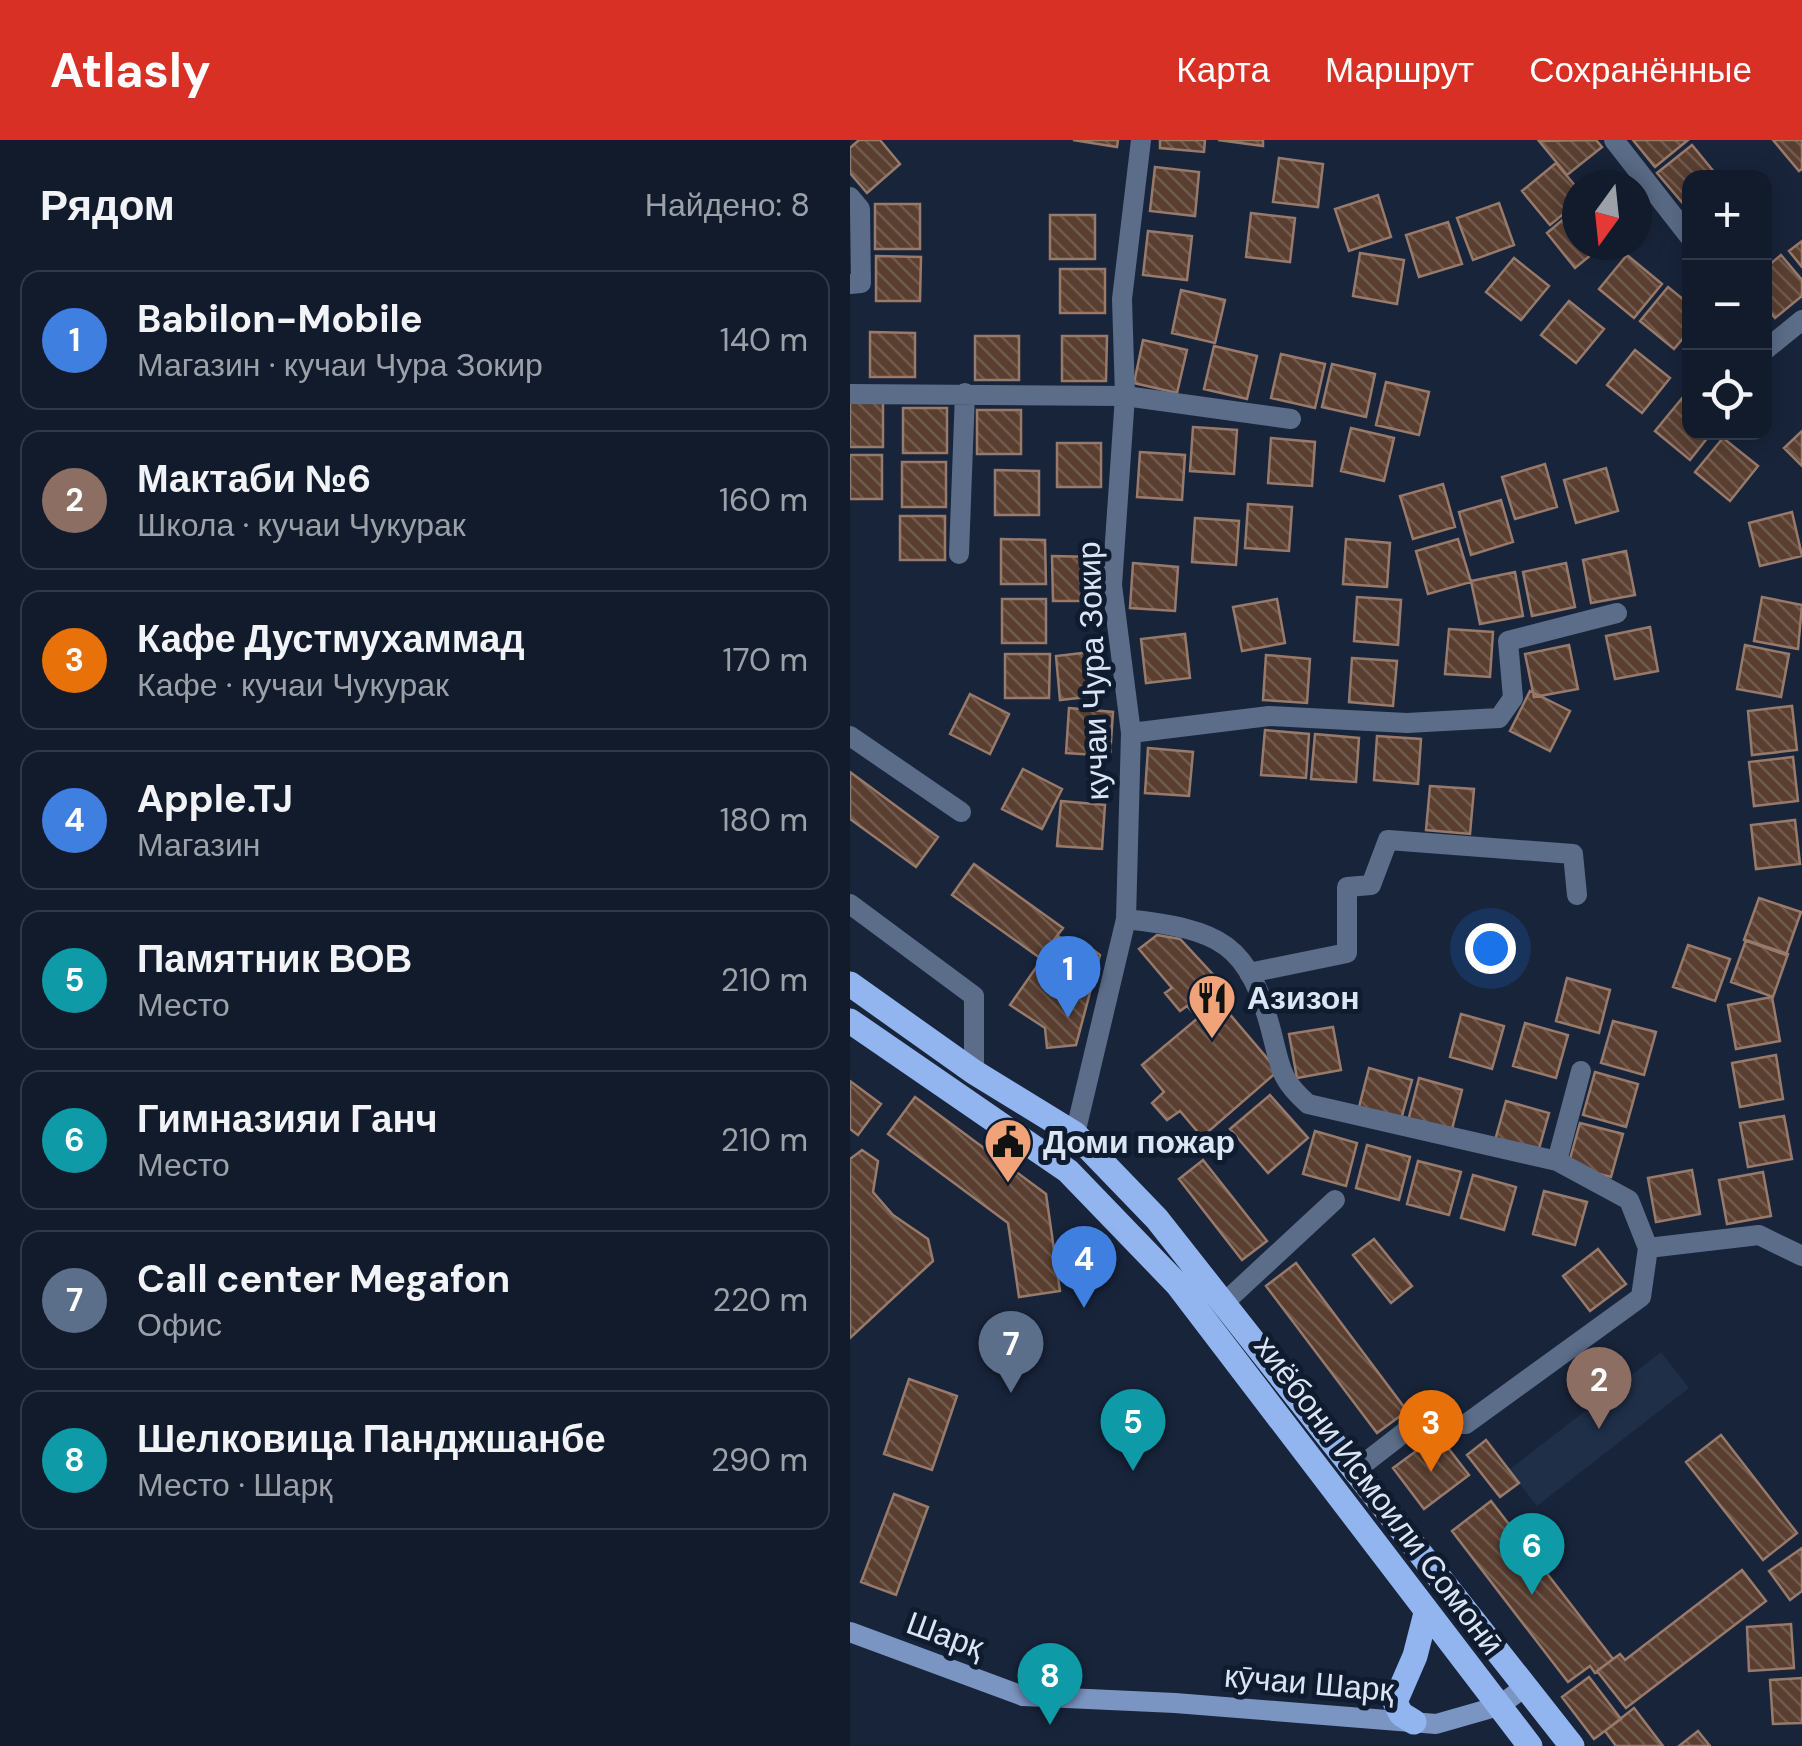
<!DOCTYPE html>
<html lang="ru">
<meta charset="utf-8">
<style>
:root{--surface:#121b2c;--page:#1f2838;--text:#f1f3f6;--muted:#9ca1a9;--line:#313948;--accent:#d93025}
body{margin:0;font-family:"DM Sans",sans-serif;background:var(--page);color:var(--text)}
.controls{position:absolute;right:30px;top:30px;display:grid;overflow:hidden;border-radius:20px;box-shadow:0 5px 25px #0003}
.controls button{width:90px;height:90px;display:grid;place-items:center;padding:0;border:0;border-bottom:2px solid var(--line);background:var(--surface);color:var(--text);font:50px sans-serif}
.compass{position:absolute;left:712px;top:30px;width:90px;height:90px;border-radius:50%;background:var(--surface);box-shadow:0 5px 25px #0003;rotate:195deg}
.you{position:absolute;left:640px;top:808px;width:35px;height:35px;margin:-25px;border:8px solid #fff;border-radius:50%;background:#1a73e8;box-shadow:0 0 0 15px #1a73e833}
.badge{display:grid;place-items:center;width:65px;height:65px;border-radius:50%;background:var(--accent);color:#fff;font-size:32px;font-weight:700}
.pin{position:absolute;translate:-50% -82px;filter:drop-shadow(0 2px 5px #0008)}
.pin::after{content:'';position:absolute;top:52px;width:35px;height:30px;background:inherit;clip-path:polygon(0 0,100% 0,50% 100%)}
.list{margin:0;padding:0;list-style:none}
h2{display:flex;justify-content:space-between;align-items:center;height:130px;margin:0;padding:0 40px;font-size:42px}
h2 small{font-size:32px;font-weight:400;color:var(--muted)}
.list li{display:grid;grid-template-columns:65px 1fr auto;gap:30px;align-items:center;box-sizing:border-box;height:140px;margin:0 20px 20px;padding:0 20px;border:2px solid var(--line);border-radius:20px}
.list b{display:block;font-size:38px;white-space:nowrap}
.list p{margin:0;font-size:32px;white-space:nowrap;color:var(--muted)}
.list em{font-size:32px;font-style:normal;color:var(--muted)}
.icon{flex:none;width:55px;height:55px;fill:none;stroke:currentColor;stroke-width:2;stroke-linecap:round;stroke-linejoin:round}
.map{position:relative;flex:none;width:952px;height:1606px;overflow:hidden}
header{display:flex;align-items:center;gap:60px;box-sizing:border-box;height:140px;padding:0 50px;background:var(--accent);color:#fff}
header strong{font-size:48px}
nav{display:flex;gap:55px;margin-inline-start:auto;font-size:35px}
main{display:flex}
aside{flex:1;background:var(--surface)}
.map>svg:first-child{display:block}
.built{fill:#1f2f48}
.building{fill:url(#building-back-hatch);stroke:#987a6b;stroke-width:2.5}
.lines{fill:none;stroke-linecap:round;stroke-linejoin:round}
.street{stroke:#5c6d89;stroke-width:20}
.secondary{stroke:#7b95c2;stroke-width:20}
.primary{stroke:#92b5ef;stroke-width:25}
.labels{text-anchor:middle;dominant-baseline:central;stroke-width:10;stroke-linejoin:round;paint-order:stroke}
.street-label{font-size:32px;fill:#dce5f4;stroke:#0f1b2f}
.poi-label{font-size:32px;font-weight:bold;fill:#dce5f4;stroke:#0f1b2f;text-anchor:start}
</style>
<header>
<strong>Atlasly</strong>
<nav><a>Карта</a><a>Маршрут</a><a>Сохранённые</a></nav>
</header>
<main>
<aside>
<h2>Рядом<small>Найдено: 8</small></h2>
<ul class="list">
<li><span class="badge" style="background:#3f7fe0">1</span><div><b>Babilon-Mobile</b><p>Магазин · кучаи Чура Зокир</p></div><em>140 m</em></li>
<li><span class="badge" style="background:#8d6e63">2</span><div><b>Мактаби №6</b><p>Школа · кучаи Чукурак</p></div><em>160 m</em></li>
<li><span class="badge" style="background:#e8710a">3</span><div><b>Кафе Дустмухаммад</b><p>Кафе · кучаи Чукурак</p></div><em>170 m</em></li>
<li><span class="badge" style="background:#3f7fe0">4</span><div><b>Apple.TJ</b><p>Магазин</p></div><em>180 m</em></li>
<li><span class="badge" style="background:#0f9aa8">5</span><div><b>Памятник ВОВ</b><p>Место</p></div><em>210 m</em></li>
<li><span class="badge" style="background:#0f9aa8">6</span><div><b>Гимназияи Ганч</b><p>Место</p></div><em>210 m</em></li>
<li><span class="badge" style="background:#5c6f8a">7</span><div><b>Call center Megafon</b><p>Офис</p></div><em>220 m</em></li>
<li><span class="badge" style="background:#0f9aa8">8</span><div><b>Шелковица Панджшанбе</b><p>Место · Шарқ</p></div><em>290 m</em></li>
</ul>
</aside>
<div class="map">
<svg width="952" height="1606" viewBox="0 0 952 1606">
<defs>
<pattern id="building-back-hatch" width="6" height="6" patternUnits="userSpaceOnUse" patternTransform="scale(2.5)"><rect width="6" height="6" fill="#5a3f31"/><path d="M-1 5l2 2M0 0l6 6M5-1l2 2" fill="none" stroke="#715b4f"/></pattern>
</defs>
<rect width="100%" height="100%" fill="#18243a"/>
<!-- built -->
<path class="built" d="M811,1212l28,36 -152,118 -28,-36z"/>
<!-- building -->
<path class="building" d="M9,0h21l20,24 -33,29 -17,-20v-25z
M223,0h45l-1,7z
M310,0h45l-1,12 -44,-4z
M368,0h45v6z
M746,0l6,7 -35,28 -28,-34z
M783,0h55l-33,27z
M923,0h29v29l-3,2z
M842,5l27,33h-30l-3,29 -29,-34z
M429,18l44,6 -5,43 -45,-5z
M706,23l21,25v15l-27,22 -28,-34z
M305,27l44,5 -4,44 -45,-5z
M528,55l13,42 -42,14 -14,-42z
M649,63l15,42 -41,15 -16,-42z
M25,64h45v45h-45z
M727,68v37h26l-28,23 -28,-35z
M401,73l44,5 -5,44 -44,-5z
M200,75h45v44h-45z
M598,82l14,42 -43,13 -13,-42z
M298,91l44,5 -5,44 -44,-5z
M952,101v26l-13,-16z
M510,113l44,7 -7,44 -44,-8z
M777,115l35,29 -28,34 -35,-29z
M931,115l21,25v16l-27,22 -11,-13v-36z
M26,116l45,1 -1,44h-44z
M664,118l35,28 -28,34 -35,-28z
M210,129h45v44h-45z
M818,147l21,17v27l-15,18 -34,-28z
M331,150l44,10 -10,43 -43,-10z
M719,161l35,28 -28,34 -35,-28z
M20,192l45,1v44h-45z
M125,196h44v44h-44z
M212,196h45l-1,45h-44z
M293,200l44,10 -10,43 -43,-10z
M364,206l43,10 -10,43 -43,-10z
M785,210l35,28 -28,35 -35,-28z
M431,214l44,10 -10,44 -44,-10z
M482,224l43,10 -9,43 -44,-10z
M536,242l43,10 -10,43 -43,-10z
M833,257l6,6v29h23l-22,28 -35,-29z
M0,262h33v45h-33z
M53,268h44v45h-44z
M127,270h44v44h-44z
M343,287l44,3 -3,44 -44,-3z
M501,288l43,10 -10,43 -43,-10z
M952,291v35l-18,-18z
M421,298l44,4 -3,44 -44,-3z
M873,298l35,28 -28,35 -35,-29z
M207,303h44v44h-44z
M290,312l45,3 -3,45 -45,-3z
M0,315h32v44h-32z
M52,322h44v45h-44z
M695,324l12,43 -42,12 -13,-42z
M756,328l12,43 -42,12 -12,-43z
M145,330l44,1v44h-44z
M593,344l12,43 -42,12 -13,-43z
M651,360l12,42 -42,13 -12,-43z
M398,364l44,3 -3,44 -44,-3z
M942,372l10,44 -42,10 -11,-43z
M50,376h45v44h-45z
M345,378l44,3 -3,44 -44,-3z
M151,399l44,1 1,44h-45z
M496,399l44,4 -3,44 -44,-3z
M608,399l13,43 -43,12 -12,-43z
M776,411l9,44 -44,8 -8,-43z
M202,416l45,1v44h-44z
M283,423l45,4 -3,44 -45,-3z
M716,423l9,44 -43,9 -9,-44z
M665,432l8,44 -43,8 -9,-43z
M507,457l44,3 -3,45 -44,-4z
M912,457l40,8 -4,44 -44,-8z
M152,459h44v44h-44z
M427,459l8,44 -43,8 -9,-44z
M800,487l8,44 -43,8 -9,-43z
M599,489l44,3 -3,45 -45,-3z
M335,494l5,44 -44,5 -5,-44z
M719,505l9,44 -44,8 -9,-43z
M895,505l44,9 -8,43 -44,-8z
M250,511l5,44 -45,5 -4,-44z
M155,514h45l-1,44h-44z
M416,515l44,4 -3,44 -44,-3z
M502,518l45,3 -4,45 -44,-4z
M680,551l40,20 -20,40 -40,-20z
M120,554l39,20 -19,40 -40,-20z
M942,566l5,44 -45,5 -4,-44z
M219,568l44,4 -3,44 -44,-3z
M415,590l44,4 -3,44 -45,-3z
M465,594l44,4 -3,44 -45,-3z
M527,596l44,3 -3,45 -44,-4z
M298,608l45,4 -4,44 -44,-3z
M943,617l5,44 -44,5 -5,-44z
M173,629l39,20 -20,40 -40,-20z
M0,632l88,65 -22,30 -66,-48z
M580,646l44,3 -4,45 -44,-4z
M211,661l44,4 -3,44 -45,-3z
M945,680l5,44 -44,5 -5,-44z
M124,724l89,64 -23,30 -88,-63z
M909,758l42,14 -15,43 -42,-15z
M307,795l23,4 52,56 -11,9 57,67 -76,66 -22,-26 -13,9 -15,-17 12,-11 -22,-27 56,-47 -11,-12 -7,5 -15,-18 7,-5 -33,-39z
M208,796l17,11 8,-5 17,13 -24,90 -29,3 -2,-20 -35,-23z
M896,800l42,14 -15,43 -42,-15z
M838,805l42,14 -15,42 -42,-14z
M717,838l43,12 -11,43 -43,-12z
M922,857l8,44 -44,8 -8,-44z
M611,874l43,12 -12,43 -42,-12z
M763,881l43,11 -12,43 -43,-12z
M675,883l43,12 -12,43 -43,-12z
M483,887l8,43 -44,8 -8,-44z
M926,915l7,44 -43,8 -8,-44z
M519,928l43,12 -12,43 -42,-12z
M745,932l43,12 -12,43 -43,-12z
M569,938l43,12 -11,43 -43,-12z
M0,941l31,23 -23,31 -8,-6z
M420,955l38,43 -40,35 -38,-44z
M65,957l131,97 14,97 -41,6 -11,-74 -120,-89z
M656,961l43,12 -12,43 -43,-12z
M934,976l8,43 -44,8 -8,-44z
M730,983l43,11 -12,43 -43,-11z
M465,991l42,12 -11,43 -43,-12z
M517,1005l43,12 -11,43 -43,-12z
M12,1010l16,11 -5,31 20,23 35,24 5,22 -83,77v-179z
M353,1020l64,81 -25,19 -63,-81z
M568,1021l43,11 -12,43 -42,-11z
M842,1030l8,44 -44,8 -8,-44z
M913,1032l8,44 -44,8 -8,-44z
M623,1035l43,12 -12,43 -43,-12z
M694,1051l43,11 -12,43 -42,-11z
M524,1099l38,47 -21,17 -38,-48z
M748,1109l28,35 -36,27 -27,-35z
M446,1123l111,148 -30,22 -111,-147z
M59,1239l48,17 -25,74 -48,-16z
M588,1295l31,40 -45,34 -31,-41z
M871,1295l76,98 -34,27 -77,-98z
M636,1300l33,43 -19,14 -33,-42z
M44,1354l34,13 -32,88 -35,-13z
M641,1361l122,158 -18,14 -5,-7 -22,16 -116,-151z
M952,1408v43l-12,9 -21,-29z
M892,1430l24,31 -140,107 -29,-37 23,-17 5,6z
M941,1484l3,44 -45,3 -2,-44z
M739,1537l32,42 -27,20 -32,-42z
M952,1538v45l-29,1 -3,-44z
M784,1568l29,38h-47l-11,-15z
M848,1591l12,15h-31z"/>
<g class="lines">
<!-- street -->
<path class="street" d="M764,0l75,96
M0,57l10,12 1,74 -11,1
M914,211l38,-31
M0,254l275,2 166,23
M109,414l6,-161
M281,593l138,-17 138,7 92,-5 14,-20 -5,-57 109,-28
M0,596l111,76
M0,764l124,92v76
M276,779c95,11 123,22 147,119 8,33 9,43 35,66l249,57 72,39 19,48
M399,833l98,-20v-66l24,-2 17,-45 185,14 4,41
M225,994l51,-215 5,-186 -19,-148 13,-189 -3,-97 19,-159
M707,1021l24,-90
M374,1163l111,-103
M507,1329l76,-59h6l8,14h19l175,-127 7,-49 111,-13 43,21"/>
<!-- secondary -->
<path class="secondary" d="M0,1492l173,64 152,7 261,21 63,-18 27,-20"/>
<!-- primary -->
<path class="primary" d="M0,844l124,88 101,62 82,85 415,527
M0,881l218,150 109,113 353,462
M564,1582l-13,-8 -6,-12 20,-46 11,-43"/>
</g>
<!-- icons -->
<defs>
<g id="restaurant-pin" transform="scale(2.5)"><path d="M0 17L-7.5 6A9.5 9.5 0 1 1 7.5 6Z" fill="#f0a279" stroke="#0f1b2f"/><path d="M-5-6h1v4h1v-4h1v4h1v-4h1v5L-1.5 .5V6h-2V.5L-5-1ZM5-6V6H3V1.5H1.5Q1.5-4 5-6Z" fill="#111"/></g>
<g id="civic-pin" transform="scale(2.5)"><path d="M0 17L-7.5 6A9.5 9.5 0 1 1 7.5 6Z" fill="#f0a279" stroke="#0f1b2f"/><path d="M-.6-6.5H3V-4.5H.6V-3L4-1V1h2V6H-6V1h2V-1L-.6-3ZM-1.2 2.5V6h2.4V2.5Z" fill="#111"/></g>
</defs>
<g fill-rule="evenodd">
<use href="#restaurant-pin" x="362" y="858"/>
<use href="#civic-pin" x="158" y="1002"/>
</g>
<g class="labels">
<!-- street labels -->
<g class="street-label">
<text transform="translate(243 531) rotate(-92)">кучаи Чура Зокир</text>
<text transform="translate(529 1355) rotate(53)">хиёбони Исмоили Сомонӣ</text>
<text transform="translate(95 1495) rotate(20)">Шарқ</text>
<text transform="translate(459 1543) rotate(5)">кӯчаи Шарқ</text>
</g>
<!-- poi labels -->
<g class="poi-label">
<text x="397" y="858">Азизон</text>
<text x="193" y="1002">Доми пожар</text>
</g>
</g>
</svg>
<div class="controls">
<button>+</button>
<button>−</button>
<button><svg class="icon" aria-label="locate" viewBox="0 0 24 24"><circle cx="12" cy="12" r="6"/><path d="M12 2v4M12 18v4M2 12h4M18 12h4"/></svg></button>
</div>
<svg class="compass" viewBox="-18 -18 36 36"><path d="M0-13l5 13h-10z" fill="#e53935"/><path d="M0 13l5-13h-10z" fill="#9ca1a9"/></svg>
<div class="you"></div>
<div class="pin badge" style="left:218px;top:878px;background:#3f7fe0">1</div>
<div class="pin badge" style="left:749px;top:1289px;background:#8d6e63">2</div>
<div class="pin badge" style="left:581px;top:1332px;background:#e8710a">3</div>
<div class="pin badge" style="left:234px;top:1168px;background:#3f7fe0">4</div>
<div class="pin badge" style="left:283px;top:1331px;background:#0f9aa8">5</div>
<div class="pin badge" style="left:682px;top:1455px;background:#0f9aa8">6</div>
<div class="pin badge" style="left:161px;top:1253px;background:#5c6f8a">7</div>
<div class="pin badge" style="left:200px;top:1585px;background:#0f9aa8">8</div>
</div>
</main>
